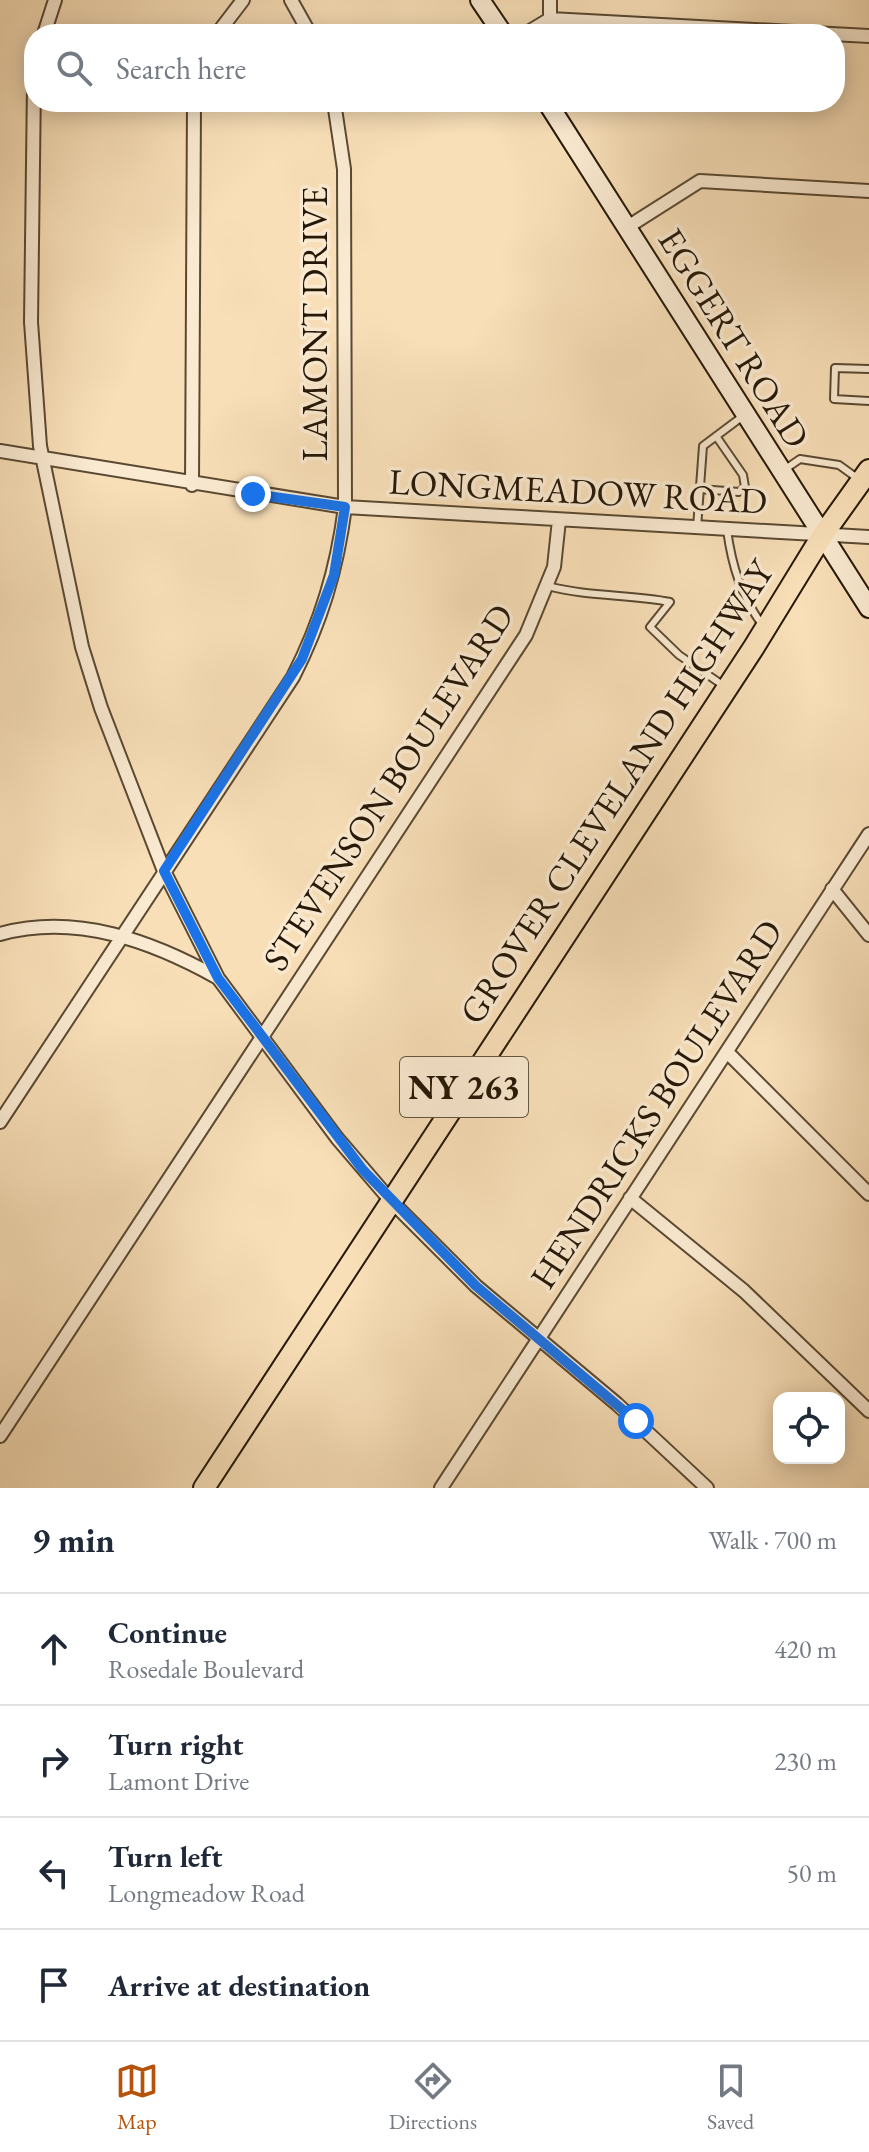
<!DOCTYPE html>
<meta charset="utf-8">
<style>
:root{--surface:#fff;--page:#f2f2f3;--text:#1f2937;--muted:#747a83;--line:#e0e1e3;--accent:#b45309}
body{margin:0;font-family:"EB Garamond",serif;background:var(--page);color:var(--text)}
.controls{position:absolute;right:24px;bottom:24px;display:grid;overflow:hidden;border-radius:16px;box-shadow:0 4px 20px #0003}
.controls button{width:72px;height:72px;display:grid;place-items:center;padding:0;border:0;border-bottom:2px solid var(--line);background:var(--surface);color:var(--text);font:40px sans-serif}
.stop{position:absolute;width:24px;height:24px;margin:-18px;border:6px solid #1a73e8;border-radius:50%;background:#fff}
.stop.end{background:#1a73e8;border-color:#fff;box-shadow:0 2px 8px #0008}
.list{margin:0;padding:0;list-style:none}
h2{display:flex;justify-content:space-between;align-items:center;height:104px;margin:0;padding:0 32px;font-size:34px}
h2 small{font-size:26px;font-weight:400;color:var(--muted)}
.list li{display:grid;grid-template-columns:52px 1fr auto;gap:24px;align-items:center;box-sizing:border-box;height:112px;padding:0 32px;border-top:2px solid var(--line)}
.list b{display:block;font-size:30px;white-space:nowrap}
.list p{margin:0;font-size:26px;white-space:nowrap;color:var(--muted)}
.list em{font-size:26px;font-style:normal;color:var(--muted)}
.icon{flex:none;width:44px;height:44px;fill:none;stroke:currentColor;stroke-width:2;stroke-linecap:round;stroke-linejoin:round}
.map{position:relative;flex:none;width:869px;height:1488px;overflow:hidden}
.search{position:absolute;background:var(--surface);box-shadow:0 4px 20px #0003;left:24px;right:24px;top:24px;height:88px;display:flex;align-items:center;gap:20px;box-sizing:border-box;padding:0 28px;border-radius:32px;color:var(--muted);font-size:30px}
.sheet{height:552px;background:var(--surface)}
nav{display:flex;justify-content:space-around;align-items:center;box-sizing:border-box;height:112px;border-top:2px solid var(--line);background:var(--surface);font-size:22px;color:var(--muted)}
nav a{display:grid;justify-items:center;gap:4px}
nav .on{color:var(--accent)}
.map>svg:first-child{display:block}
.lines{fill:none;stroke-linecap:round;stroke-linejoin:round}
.lane-casing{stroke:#5a4932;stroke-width:10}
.street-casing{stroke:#5a4932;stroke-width:16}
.secondary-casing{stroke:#251706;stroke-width:22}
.primary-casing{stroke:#251706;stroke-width:24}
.lane{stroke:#faead1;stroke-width:6}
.street{stroke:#faead1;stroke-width:12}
.secondary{stroke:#faead1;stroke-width:18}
.primary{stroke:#f8dfb8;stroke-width:20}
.route{stroke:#1a73e8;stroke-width:10}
.labels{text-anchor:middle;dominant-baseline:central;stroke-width:7;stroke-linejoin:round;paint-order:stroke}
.shield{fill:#faead1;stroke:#655643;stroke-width:2}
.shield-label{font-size:34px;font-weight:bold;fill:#251706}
.street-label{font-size:36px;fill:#251706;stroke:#faead1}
</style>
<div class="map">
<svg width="869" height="1488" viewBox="0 0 869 1488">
<rect width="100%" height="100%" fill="#f8dfb8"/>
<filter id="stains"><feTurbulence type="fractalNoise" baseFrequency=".0025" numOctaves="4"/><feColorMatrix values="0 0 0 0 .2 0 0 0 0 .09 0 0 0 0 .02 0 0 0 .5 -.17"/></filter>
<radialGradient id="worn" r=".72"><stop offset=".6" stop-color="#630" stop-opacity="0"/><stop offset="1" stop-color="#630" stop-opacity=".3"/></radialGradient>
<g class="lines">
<!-- lane casing -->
<g class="lane-casing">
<path id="lane" d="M869,369l-34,-1 -1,31 35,2
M784,470l16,-11 39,6 18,13
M700,489l39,3 6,-5 -2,-12 -27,-39
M697,528l6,-82 40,-30
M727,530c5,36 14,66 36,96
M548,586c40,11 82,8 122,16l-20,25 29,28 45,31"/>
</g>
<!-- street casing -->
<g class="street-casing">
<path id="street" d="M291,0l19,34
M550,19v-19
M44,34l11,-34
M217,34l26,-34
M525,34l25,-15 319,17
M34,84l-3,238 9,124 42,201 19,61 63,163 54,107 119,160 54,63 85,85 141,118 90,84
M626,228l74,-47 169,10
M0,451l345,56 524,30
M192,485l2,-383
M832,889l37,46
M0,934c76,-21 152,7 218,44
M727,1052l142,142
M0,1122l293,-445c28,-55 44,-108 52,-170l-1,-338 -10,-67
M630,1198l114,93 125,120
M0,1436l526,-801 28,-68 5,-47
M441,1488l428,-654"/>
</g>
<!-- secondary casing -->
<g class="secondary-casing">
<path id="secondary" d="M480,0l23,34
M547,102l322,506"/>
</g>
<!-- primary casing -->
<g class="primary-casing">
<path id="primary" d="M204,1488l550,-841 68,-111 47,-66"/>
</g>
<!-- lane -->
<use href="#lane" class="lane"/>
<!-- street -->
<use href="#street" class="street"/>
<!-- secondary -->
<use href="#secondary" class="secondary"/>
<!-- primary -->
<use href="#primary" class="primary"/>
</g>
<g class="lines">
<!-- route -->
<path class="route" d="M253,494l92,13 -11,68 -32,84 -138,212 54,107 145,192 113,116 160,135"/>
</g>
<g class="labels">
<!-- shield labels -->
<rect class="shield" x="400" y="1057" width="128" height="60" rx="6"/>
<g class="shield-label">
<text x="464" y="1087">NY 263</text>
</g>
<!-- street labels -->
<g class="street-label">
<text transform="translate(314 324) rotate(-90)">LAMONT DRIVE</text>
<text transform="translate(734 338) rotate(58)">EGGERT ROAD</text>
<text transform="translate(578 491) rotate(3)">LONGMEADOW ROAD</text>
<text transform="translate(388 787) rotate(-57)">STEVENSON BOULEVARD</text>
<text transform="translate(616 792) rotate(-57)">GROVER CLEVELAND HIGHWAY</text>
<text transform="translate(656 1104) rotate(-57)">HENDRICKS BOULEVARD</text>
</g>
</g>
<rect width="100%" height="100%" filter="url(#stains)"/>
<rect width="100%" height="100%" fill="url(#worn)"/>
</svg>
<div class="controls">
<button><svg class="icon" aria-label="locate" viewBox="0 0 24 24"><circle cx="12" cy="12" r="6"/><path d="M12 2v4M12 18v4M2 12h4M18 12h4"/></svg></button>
</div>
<div class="stop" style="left:636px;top:1421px"></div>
<div class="stop end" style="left:253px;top:494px"></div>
<div class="search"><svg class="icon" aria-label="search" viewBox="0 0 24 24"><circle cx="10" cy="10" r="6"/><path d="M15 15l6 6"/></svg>Search here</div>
</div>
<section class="sheet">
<h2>9 min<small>Walk · 700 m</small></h2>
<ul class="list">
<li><svg class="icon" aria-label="ahead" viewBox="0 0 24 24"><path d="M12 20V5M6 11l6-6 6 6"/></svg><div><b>Continue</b><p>Rosedale Boulevard</p></div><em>420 m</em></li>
<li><svg class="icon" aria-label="right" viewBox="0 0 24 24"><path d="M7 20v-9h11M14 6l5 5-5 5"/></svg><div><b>Turn right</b><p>Lamont Drive</p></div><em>230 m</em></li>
<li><svg class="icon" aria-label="left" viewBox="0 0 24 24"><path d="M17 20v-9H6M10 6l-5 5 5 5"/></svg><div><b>Turn left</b><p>Longmeadow Road</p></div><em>50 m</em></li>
<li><svg class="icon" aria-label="arrive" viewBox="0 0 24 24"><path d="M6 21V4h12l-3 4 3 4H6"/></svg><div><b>Arrive at destination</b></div></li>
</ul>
</section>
<nav>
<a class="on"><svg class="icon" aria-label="map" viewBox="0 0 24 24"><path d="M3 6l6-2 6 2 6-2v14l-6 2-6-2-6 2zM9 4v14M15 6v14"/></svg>Map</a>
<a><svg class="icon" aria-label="directions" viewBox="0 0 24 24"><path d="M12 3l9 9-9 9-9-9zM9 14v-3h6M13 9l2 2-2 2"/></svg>Directions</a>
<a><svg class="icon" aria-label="saved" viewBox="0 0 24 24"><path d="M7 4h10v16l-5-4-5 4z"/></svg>Saved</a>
</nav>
